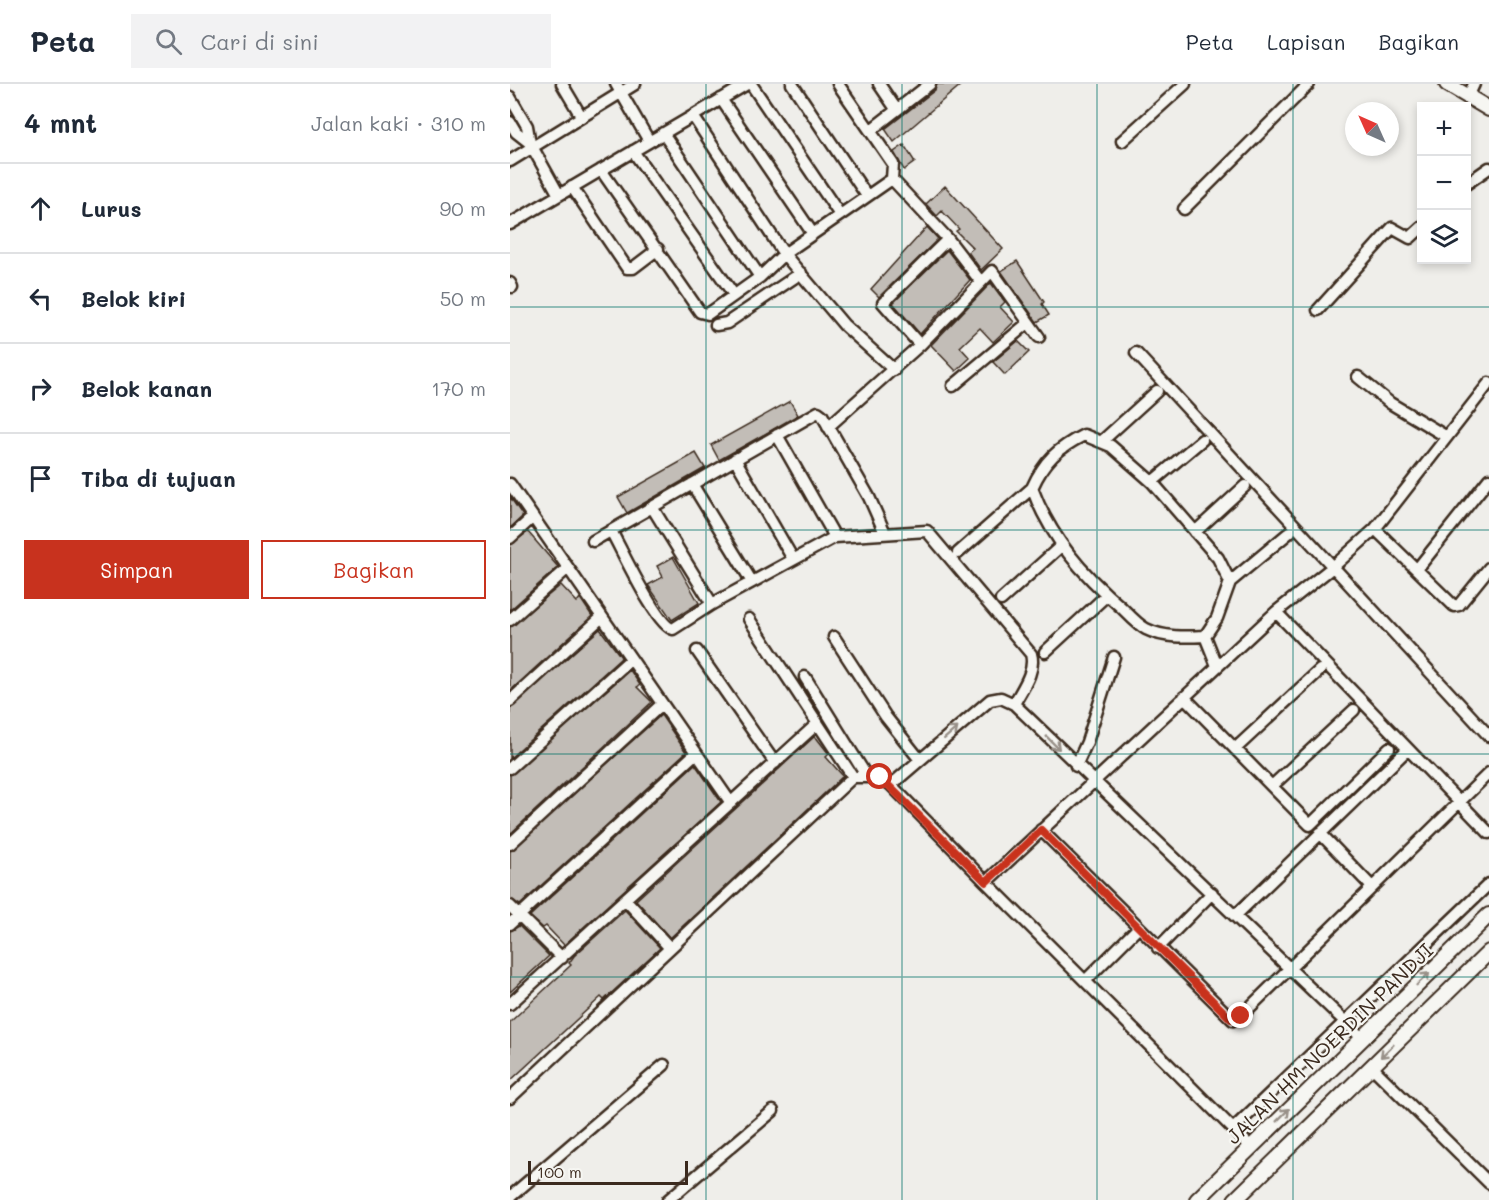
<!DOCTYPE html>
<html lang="id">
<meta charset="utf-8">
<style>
:root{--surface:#fff;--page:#f2f2f3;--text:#1f2937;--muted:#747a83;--line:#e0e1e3;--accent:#c8321e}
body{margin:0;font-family:Mali,sans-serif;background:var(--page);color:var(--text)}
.controls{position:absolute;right:18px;top:18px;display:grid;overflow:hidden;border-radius:0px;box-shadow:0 3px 9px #0003}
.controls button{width:54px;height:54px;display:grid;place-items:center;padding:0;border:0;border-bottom:2px solid var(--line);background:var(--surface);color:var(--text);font:30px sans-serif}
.compass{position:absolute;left:835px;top:18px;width:54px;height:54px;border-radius:50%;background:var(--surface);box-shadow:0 3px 9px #0003;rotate:315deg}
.scale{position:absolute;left:18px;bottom:15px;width:160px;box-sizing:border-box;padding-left:6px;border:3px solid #3b2a1e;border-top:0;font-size:16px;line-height:21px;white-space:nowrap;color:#3b2a1e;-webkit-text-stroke:4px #f6f6f2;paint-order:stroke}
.stop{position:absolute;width:18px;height:18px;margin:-14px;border:4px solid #c8321e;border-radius:50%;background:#fff}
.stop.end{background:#c8321e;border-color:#fff;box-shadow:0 2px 6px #0008}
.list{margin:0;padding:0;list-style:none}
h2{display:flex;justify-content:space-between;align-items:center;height:78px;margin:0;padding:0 24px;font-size:26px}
h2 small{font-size:20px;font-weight:400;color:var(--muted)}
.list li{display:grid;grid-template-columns:39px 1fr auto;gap:18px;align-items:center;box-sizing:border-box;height:90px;padding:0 24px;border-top:2px solid var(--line)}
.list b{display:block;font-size:22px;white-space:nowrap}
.list em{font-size:20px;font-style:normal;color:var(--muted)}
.actions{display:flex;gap:12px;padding:18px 24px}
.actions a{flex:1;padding:14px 0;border:2px solid var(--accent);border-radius:0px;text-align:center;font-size:21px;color:var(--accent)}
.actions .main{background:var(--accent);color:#fff}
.icon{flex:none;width:33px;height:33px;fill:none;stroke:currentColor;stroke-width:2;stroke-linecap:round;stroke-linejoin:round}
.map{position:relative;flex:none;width:979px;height:1116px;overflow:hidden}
header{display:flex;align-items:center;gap:36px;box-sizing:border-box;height:84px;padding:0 30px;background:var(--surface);border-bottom:2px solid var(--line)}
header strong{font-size:28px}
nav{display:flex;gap:33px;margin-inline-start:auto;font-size:21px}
.search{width:420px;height:54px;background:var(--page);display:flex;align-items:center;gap:15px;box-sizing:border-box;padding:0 21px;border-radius:0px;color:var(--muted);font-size:22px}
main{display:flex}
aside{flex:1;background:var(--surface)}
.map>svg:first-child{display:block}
.building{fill:#c2bdb7;stroke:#3b2a1e;stroke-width:1.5}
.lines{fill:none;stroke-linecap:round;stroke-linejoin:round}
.minor-casing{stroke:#3b2a1e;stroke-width:15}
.major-casing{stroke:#3b2a1e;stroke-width:18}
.minor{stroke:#f6f6f2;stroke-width:10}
.major{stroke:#f6f6f2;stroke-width:14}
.oneway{stroke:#989088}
.route{stroke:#c8321e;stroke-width:8}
.grid{fill:none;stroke:#0f766e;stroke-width:1.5;stroke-opacity:0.55}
.labels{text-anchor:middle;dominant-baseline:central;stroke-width:4.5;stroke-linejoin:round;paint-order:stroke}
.street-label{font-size:20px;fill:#3b2a1e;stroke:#f6f6f2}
</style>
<header>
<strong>Peta</strong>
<div class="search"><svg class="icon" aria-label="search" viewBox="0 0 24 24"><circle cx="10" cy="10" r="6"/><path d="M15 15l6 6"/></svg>Cari di sini</div>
<nav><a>Peta</a><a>Lapisan</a><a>Bagikan</a></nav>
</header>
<main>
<aside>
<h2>4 mnt<small>Jalan kaki · 310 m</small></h2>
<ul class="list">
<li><svg class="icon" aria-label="ahead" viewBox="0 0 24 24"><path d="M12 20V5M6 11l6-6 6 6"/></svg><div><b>Lurus</b></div><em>90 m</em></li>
<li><svg class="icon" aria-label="left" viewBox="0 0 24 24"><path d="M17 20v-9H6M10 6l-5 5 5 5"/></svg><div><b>Belok kiri</b></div><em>50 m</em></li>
<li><svg class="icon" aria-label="right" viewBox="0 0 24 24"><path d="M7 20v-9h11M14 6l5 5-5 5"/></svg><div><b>Belok kanan</b></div><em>170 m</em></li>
<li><svg class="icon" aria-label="arrive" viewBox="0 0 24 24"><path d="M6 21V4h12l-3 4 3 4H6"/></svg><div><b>Tiba di tujuan</b></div></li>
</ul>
<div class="actions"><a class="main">Simpan</a><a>Bagikan</a></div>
</aside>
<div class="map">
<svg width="979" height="1116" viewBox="0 0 979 1116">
<rect width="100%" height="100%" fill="#efeeea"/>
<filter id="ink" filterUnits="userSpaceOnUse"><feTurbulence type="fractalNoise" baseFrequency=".0167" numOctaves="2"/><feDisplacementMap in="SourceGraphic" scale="12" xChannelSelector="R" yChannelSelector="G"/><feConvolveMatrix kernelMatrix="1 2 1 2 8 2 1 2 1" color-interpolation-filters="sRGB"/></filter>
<g filter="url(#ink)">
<!-- building -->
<path class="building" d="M427,0h25l-68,58 -9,-13 50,-39z
M394,61l11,17 -11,8 -10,-18z
M435,102l58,63 -22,21 -13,-18 5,-4 -17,-17 3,-2 -17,-18 -5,5 -11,-12z
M417,143l11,12 -59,58 -8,-8z
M437,166l23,30 -50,54 -27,-31z
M507,177l27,41 -2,2 7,11 -12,7 -36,-51z
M481,199l14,19 -5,5 14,15 -21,20 -13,-14 -20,19 10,11 -14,13 -25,-26z
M508,257l11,11 -24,23 -12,-13z
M280,317l8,14 -79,45 -8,-15z
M186,369l9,15 -78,45 -9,-16z
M0,413l13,19 -13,12z
M18,448l30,35 -48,43v-65z
M163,473l26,46 -27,17 -24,-35 15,-8 -6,-11z
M51,501l16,17 3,-4 12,18 -82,75v-64z
M90,545l21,28 -1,2 -110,99v-50z
M120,586l10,15 -3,2 15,15 -142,132v-59z
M151,631l25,37 -166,153 -10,-6v-48z
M305,652l14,18 -3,3 17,19 -173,162 -34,-38z
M185,680l26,38 -157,143 -18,-19 -3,2 -13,-12z
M115,826l35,38 -56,52 -3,-3 -91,84v-59l61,-57 -2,-2 5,-7z
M9,842l30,30 -39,36v-61z"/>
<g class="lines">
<!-- minor casing -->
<g class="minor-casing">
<path id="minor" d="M52,0l19,32
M106,0l33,57
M241,0l89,131
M282,0l75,112
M369,0l17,25
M0,13l17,29 3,17 29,52
M958,13l6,-13
M211,15l92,135
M183,32l91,138 60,71 50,45
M0,38l6,10 14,11
M361,46l59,-46
M153,49l97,144
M612,57l63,-57
M123,67l101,144
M0,77l125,-77
M91,86l99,142 8,2 52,-37 24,-23 108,-75 1,-15 -55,-80
M382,95l56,60 33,43
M956,100l23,-16
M62,103l55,81h6l25,-19
M674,125l125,-125
M0,140l237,-140
M0,199l2,4
M808,226l74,-82 18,10 12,-11
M206,241l11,-2 74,-50
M410,261l-37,-42 65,-64
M626,269l353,383
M848,293l32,26 57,34
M443,302l75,-63
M318,343l92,-82 72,-74 47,66
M267,351l58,102
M574,351l27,11 41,36 66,76 12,24 -13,36 -12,18c-19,1 -41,2 -59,-7 -8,-4 -17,-14 -24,-21 -40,-34 -72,-71 -90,-120 12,-27 26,-40 52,-53z
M591,358l56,-51
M225,375l58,100
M642,398l50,-42
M0,400l221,319
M182,400l60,98
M142,423l60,97
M865,445l79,77 5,-1 30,-37
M101,447c10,17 46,96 62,98l39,-25 123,-67 92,-6 104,123c5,17 -9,35 -17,50
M685,448l50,-46
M0,454l23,-21
M83,457l225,-129 4,3 47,82 16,36
M448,469l74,-65
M908,484l71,-89
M720,498l60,-50
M491,516l60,-54
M766,528l213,221
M239,535l104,158
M0,536l58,-52
M695,552l12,30
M324,553l52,80 34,43
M187,567l78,112
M535,568l62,-57
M295,593l62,100
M674,613l126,128 79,-77
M0,617l92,-84
M725,665l85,-79
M566,682l11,-24 27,-85
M0,684l121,-109
M381,701l99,-85 11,-2 13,6 348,334
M762,702l82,-76
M531,746l192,190 8,-4 248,-243
M810,749l52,54
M0,760l152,-140
M476,798l265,265
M115,815l44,48
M0,822l52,52
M725,832l173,-167
M0,840l186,-171
M648,864l54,-55
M575,897l53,-53
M0,920l307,-280
M861,982l118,117
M0,1014l343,-321h27l11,8 95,97 290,-270 58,-46 41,-37 114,-146
M723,1045l256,-245
M0,1113l154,-132
M158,1116l105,-89"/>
</g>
<!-- major casing -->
<g class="major-casing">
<path id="major" d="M937,0l42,25
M687,1116l292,-285
M725,1116l254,-248"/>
</g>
<!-- minor -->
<use href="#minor" class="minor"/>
<!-- major -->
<use href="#major" class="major"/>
</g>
<!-- one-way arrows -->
<defs><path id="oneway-shaft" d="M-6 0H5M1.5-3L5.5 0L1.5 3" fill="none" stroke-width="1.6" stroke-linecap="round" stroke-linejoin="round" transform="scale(1.5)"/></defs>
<g class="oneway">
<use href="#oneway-shaft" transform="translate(441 649) rotate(-41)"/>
<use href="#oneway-shaft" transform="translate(543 659) rotate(45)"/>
<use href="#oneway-shaft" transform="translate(913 895) rotate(-44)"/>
<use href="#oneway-shaft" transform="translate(877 967) rotate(136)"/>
<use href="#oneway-shaft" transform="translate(773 1031) rotate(-45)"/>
</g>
</g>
<g class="lines" filter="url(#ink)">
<!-- route -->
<path class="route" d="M370,693l106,105 55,-52 190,189 10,-3"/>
</g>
<!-- grid -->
<path class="grid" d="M196,0v1116M392,0v1116M587,0v1116M783,0v1116M0,223h979M0,446h979M0,670h979M0,893h979"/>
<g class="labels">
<!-- street labels -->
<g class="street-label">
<text transform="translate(819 959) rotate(-44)">JALAN HM NOERDIN PANDJI</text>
</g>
</g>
</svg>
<div class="controls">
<button>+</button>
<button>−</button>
<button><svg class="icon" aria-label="layers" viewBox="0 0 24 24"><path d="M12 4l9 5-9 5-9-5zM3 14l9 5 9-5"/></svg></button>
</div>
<svg class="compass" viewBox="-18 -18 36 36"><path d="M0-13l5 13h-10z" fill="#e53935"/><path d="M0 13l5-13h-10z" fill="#747a83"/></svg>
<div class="scale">100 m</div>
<div class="stop" style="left:370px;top:693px"></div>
<div class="stop end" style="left:731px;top:932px"></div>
</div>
</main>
